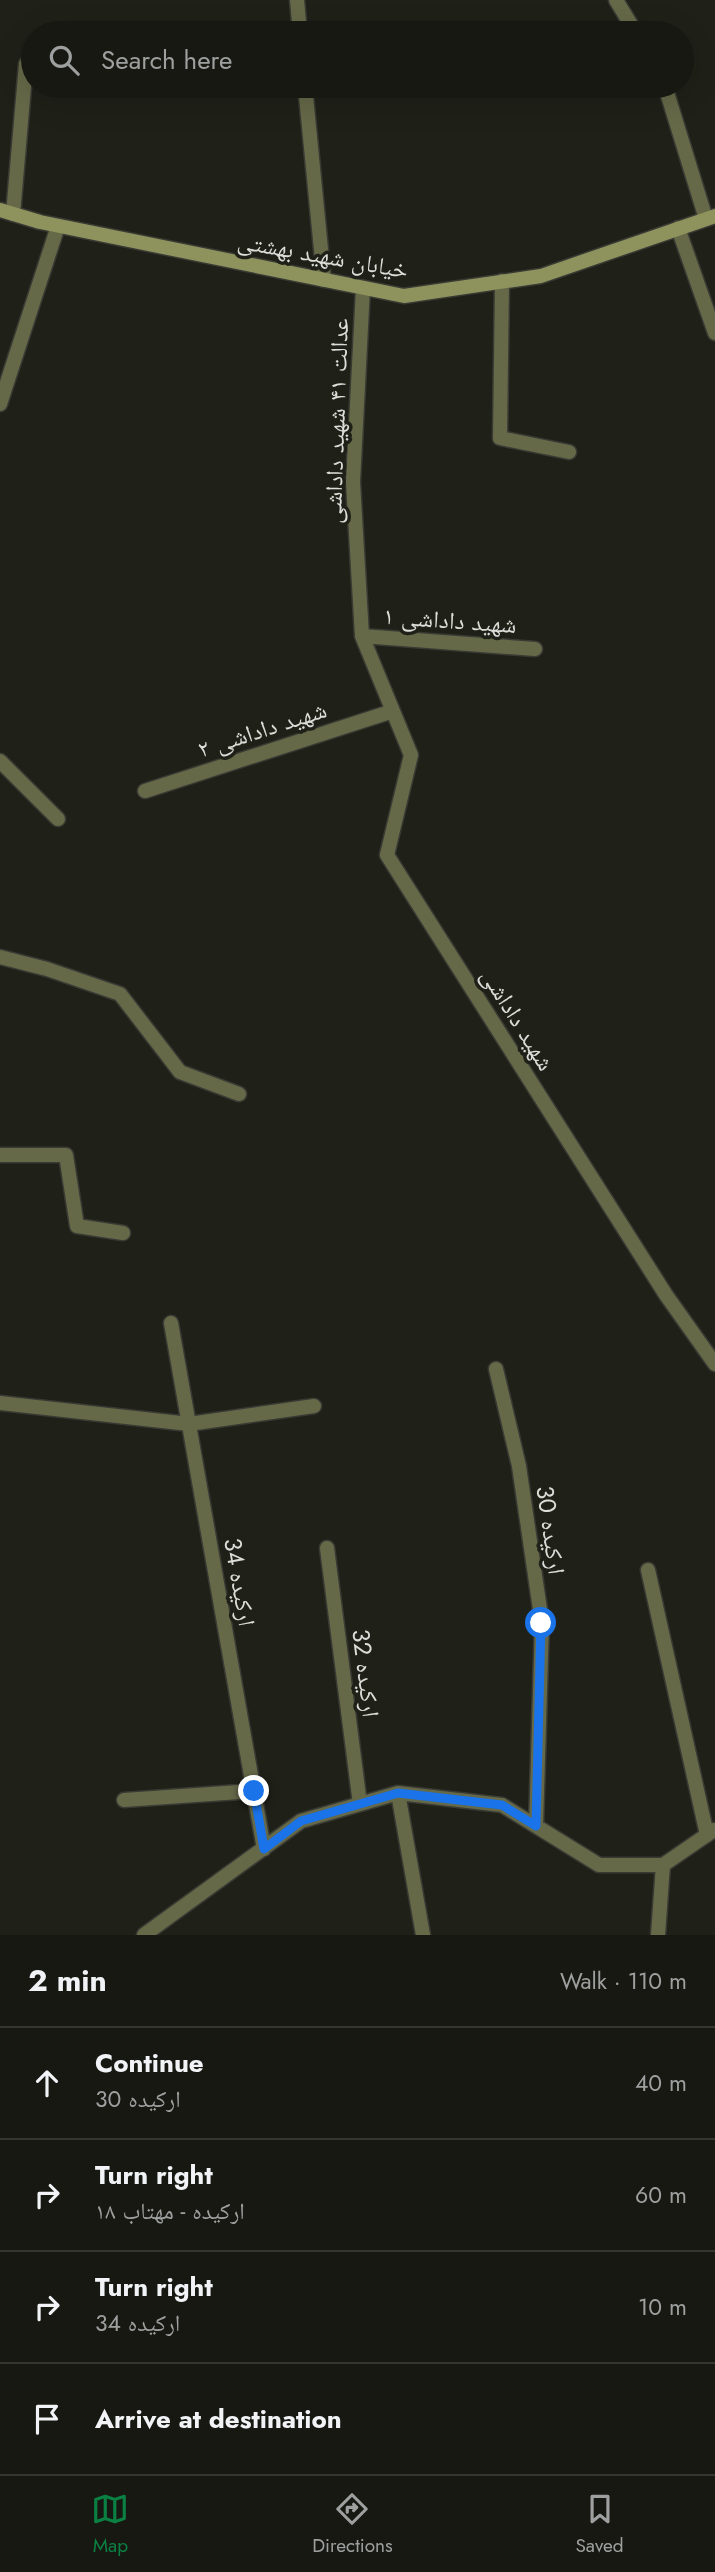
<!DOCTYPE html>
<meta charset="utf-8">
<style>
:root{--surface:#171812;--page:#20211b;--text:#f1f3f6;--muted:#9ea09f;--line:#363732;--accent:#0b8043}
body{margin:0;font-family:Jost,"Noto Naskh Arabic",sans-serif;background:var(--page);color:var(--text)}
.stop{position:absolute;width:21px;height:21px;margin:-16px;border:5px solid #1a73e8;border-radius:50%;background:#fff}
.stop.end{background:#1a73e8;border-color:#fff;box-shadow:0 2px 7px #0008}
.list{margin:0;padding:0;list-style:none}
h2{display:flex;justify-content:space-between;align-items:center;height:91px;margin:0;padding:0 28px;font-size:30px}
h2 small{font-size:23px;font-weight:400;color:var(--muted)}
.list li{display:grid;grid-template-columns:46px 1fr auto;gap:21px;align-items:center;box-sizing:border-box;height:112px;padding:0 28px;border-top:2px solid var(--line)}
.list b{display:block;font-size:26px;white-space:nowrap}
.list p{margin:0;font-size:23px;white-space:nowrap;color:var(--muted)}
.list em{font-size:23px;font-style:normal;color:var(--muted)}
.icon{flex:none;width:38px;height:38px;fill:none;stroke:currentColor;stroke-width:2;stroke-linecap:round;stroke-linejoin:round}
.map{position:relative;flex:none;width:715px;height:1935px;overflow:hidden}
.search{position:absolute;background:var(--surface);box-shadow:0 7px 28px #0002;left:21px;right:21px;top:21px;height:77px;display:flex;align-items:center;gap:18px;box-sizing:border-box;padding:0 24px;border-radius:38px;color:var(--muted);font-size:26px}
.sheet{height:539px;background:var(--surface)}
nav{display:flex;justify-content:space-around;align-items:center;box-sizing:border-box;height:98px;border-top:2px solid var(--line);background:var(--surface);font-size:19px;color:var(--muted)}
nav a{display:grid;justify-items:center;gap:4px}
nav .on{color:var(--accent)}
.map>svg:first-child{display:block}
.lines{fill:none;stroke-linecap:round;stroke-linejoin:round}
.street-casing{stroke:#393a33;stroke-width:17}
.secondary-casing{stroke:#393a33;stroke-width:17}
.street{stroke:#656948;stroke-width:14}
.secondary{stroke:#8e935d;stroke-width:14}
.route{stroke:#1a73e8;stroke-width:9}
.labels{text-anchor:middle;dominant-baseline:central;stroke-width:7;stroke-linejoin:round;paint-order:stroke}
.street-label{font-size:24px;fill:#dcddd8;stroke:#1f2018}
</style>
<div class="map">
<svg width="715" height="1935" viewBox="0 0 715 1935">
<rect width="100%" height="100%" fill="#1f2018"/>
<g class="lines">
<!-- street casing -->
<g class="street-casing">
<path id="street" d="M297,0l3,33
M616,0l20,33
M305,86l19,194
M665,86l41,133
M13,214l13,-150 7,1
M678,228l37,105
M502,281l-2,157 69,14
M363,288l-10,194 9,154 49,119 -24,100 279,440 49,69
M0,404l58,-178
M362,636l173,13
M0,761l58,58
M145,791l248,-80
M0,957l47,12 73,25 60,78 59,22
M0,1155h66l11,71 46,7
M171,1323l93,526
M496,1369l23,97 23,157 -6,203
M0,1403l189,21 125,-18
M327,1548l33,256
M648,1570l59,265
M398,1793l25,142
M124,1800l130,-9
M663,1865l51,-35
M144,1935l157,-114 97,-28 104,12 97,60h64
M658,1935l5,-70"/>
</g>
<!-- secondary casing -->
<g class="secondary-casing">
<path id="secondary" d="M0,210l40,12 364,74 137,-20 174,-60"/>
</g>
<!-- street -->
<use href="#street" class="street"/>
<!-- secondary -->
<use href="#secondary" class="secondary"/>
</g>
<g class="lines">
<!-- route -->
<path class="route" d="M254,1791l10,58 37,-28 97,-28 104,12 34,21 5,-203"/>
</g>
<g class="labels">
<!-- street labels -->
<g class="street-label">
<text transform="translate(323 255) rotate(10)">خیابان شهید بهشتی</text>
<text transform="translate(336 421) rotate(-88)">عدالت ۴۱ شهید داداشی</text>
<text transform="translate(450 620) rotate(4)">شهید داداشی ۱</text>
<text transform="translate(262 729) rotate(-18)">شهید داداشی ۲</text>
<text transform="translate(518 1019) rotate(58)">شهید داداشی</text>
<text transform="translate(551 1530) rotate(82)">ارکیده 30</text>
<text transform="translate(240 1582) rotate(80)">ارکیده 34</text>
<text transform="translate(366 1673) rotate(83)">ارکیده 32</text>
</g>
</g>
</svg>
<div class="stop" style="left:541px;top:1623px"></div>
<div class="stop end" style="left:254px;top:1791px"></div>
<div class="search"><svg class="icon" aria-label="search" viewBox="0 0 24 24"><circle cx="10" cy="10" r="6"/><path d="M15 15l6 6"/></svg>Search here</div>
</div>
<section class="sheet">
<h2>2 min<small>Walk · 110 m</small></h2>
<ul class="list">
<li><svg class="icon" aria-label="ahead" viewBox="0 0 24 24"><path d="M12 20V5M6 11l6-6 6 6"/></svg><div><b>Continue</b><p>ارکیده 30</p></div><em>40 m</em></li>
<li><svg class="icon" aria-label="right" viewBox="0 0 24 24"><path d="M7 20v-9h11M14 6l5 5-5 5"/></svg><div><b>Turn right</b><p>ارکیده - مهتاب ۱۸</p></div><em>60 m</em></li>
<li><svg class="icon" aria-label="right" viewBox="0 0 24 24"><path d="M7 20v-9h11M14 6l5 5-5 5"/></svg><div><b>Turn right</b><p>ارکیده 34</p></div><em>10 m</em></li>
<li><svg class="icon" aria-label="arrive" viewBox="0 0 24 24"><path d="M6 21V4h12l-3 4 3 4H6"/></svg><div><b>Arrive at destination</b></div></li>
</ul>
</section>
<nav>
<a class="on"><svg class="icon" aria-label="map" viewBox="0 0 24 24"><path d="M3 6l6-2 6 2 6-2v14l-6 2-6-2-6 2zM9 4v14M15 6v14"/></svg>Map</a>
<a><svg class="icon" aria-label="directions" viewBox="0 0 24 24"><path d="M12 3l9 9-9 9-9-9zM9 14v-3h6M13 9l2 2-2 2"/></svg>Directions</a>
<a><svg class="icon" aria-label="saved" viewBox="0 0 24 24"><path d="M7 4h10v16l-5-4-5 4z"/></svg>Saved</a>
</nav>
